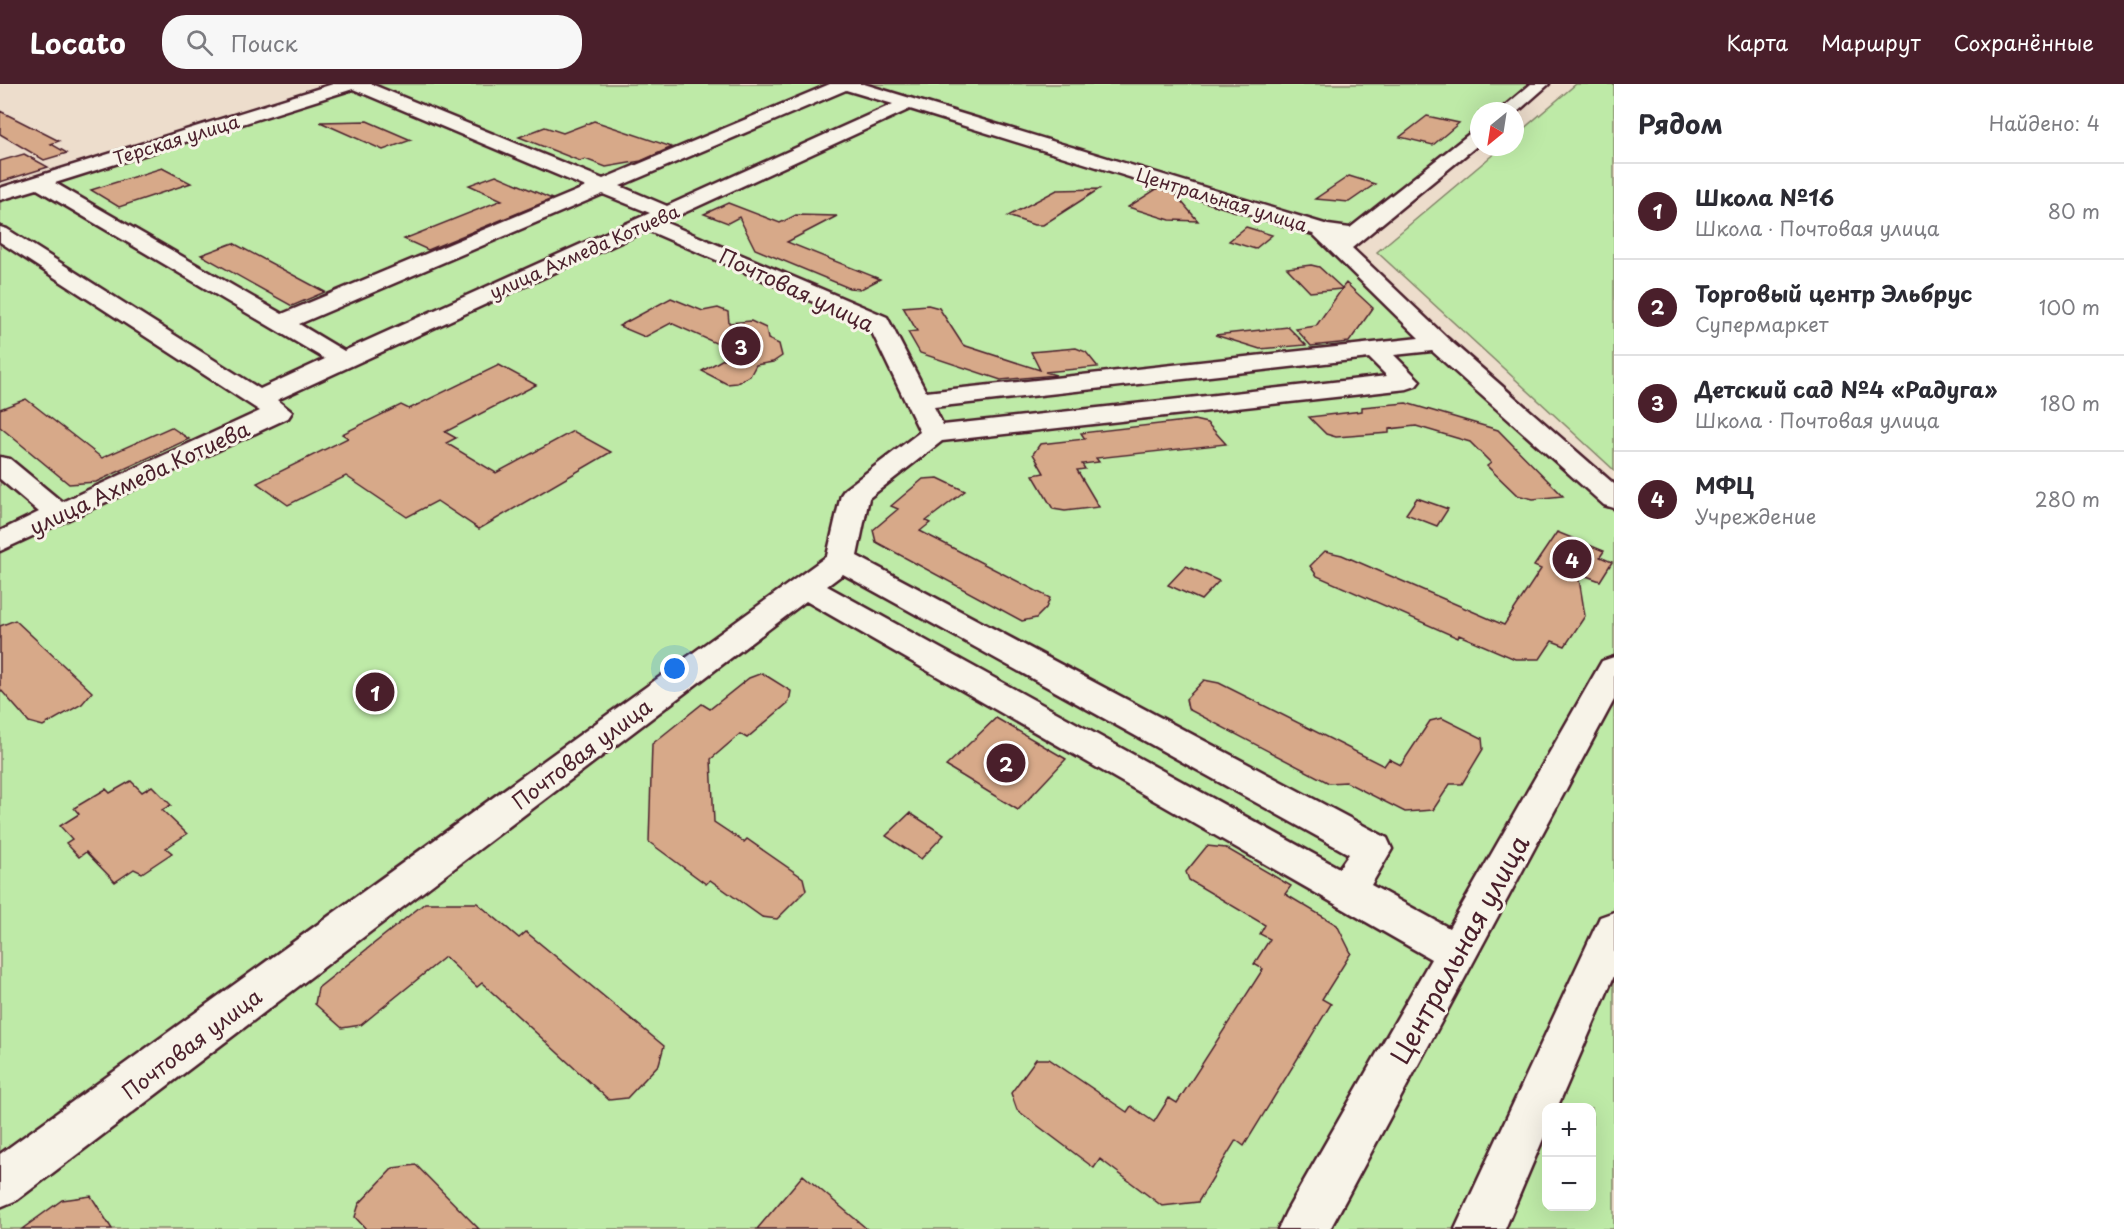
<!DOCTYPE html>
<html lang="ru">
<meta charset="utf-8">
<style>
:root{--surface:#fff;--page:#f7f7f7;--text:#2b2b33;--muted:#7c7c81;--line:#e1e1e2;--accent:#4a1f2b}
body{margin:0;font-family:"Playpen Sans",sans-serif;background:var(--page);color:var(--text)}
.controls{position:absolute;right:18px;bottom:18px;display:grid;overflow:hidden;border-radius:12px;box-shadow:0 6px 24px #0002}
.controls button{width:54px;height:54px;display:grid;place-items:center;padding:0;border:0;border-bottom:2px solid var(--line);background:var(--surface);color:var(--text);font:30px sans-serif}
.compass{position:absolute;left:1470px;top:18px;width:54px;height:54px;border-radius:50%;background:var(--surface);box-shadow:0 6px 24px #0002;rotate:210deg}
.you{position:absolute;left:675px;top:585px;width:21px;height:21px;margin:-15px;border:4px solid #fff;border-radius:50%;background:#1a73e8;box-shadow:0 0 0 9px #1a73e833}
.badge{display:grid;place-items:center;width:39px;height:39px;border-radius:50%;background:var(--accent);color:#fff;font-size:20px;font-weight:700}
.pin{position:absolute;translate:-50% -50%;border:3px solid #fff;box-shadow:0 2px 6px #0006}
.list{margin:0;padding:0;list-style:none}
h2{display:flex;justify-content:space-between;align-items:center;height:78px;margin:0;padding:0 24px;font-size:26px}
h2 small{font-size:20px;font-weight:400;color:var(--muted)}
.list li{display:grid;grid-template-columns:39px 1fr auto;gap:18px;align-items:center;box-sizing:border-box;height:96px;padding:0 24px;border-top:2px solid var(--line)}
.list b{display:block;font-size:22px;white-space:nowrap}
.list p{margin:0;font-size:20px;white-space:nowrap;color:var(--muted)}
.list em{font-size:20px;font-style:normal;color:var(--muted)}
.icon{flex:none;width:33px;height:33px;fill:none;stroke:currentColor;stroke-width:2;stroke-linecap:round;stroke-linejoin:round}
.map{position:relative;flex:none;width:1614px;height:1145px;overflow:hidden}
header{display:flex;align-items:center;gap:36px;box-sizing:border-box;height:84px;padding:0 30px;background:var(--accent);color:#fff}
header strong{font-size:28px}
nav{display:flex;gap:33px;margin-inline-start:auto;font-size:21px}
.search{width:420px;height:54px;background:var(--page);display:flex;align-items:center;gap:15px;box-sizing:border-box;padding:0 21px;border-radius:24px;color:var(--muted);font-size:22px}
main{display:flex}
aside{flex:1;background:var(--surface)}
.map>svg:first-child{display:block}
.green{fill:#beeaa7;stroke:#848469;stroke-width:1.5;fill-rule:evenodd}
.building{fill:#d7a989;stroke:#4a1f2b;stroke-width:1.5}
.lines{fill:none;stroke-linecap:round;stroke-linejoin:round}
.minor-casing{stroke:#4a1f2b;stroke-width:5}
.minor{fill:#f7f3e8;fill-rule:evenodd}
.labels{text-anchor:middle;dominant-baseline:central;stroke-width:6;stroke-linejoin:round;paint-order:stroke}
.far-street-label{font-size:18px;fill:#4a1f2b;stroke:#f7f3e8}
.street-label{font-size:21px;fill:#4a1f2b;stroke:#f7f3e8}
.near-street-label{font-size:26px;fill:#4a1f2b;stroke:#f7f3e8}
</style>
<header>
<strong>Locato</strong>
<div class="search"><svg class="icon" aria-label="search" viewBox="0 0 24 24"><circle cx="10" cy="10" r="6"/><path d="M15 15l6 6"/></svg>Поиск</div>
<nav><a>Карта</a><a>Маршрут</a><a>Сохранённые</a></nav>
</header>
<main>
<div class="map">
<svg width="1614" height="1145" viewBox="0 0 1614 1145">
<rect width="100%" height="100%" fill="#edddcc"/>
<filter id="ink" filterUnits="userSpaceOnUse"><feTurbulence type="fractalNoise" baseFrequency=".0167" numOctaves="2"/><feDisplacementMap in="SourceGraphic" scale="12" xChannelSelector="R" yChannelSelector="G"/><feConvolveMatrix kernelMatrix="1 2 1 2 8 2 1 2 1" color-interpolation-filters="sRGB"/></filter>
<g filter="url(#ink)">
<!-- green -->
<path class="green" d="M351,0h1190l-33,27h-29v24l-140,112 275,252v730h-1614v-1035zM1546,1024h46v98h-46z
M1576,0h38v386l-237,-218 125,-105h13v-11z"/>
<!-- building -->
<path class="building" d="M0,27l59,30 -8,3 16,9 -23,7 -44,-26z
M1427,32l32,7 -26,22 -33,-8z
M367,37l44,19 -28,10 -63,-28z
M594,37l78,26 -31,14 -35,6 -21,-8 -5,2 -61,-24 26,-10 18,6z
M24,70l24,13 -48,15v-21z
M162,84l29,15 -72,24 -28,-17z
M496,91l56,24 -124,51 -24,-11 98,-39 -33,-15z
M1349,92l26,8 -26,18 -34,-3z
M1158,104l17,6 23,27 -28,-1 -42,-13z
M1099,105l-56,36h-9l-26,-9 49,-26z
M728,119l52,20 16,-8 41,1 -50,26 93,37 -19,10 -12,-1 -94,-39 -16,-32 -11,6 -24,-9z
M1246,143l26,8 -17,14 -26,-8z
M233,159l92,49 -33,14 -91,-51z
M1311,181l8,2 23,21 4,-5 27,25 -24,34 -38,4 -15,-17 20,-3 26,-37 -32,3 -23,-24z
M671,214l32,13 15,-3 10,4 1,11 22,-2 15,7 2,11 11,5 3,12 -9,6 -17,3 -6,11 -13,7 -10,1 -25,-13 34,-19 -65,-29 -26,14 -26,-11z
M928,221l11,3 24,37 77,25 -9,-18 45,-4 10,4 12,15 -53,5 11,3 -55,5 -81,-27 -12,-21 9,-1 -14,-24z
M1288,243l18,18 -46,4 -45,-14z
M499,281l37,20 -91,47 11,6 -10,5 50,30 77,-42 38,21 -132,77 -42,-28 -30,16 -61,-41 -58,29 -31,-22 91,-45 -6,-4 59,-29 8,4z
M26,315l76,59 69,-31 18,12 -93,43 -27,2 -69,-57v-18z
M1406,319l92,27 65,66 -30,3 -16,-4 -30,-29 4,-3 -21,-21 -54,-16 -27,3v4l-53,4 -10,-3 -17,-17 53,-6v-4z
M1194,336l13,3 19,21 -130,14 3,4 -17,2 3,5 -8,1 22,37 -34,4 -12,-2 -20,-34 11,-2 -11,-19 7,-10 45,-5 -4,-6z
M938,394l27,13 -39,30 4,2 -10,8 130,67 -4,10 -10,10 -14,3 -146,-79 -3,-12 25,-21 -7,-3 32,-27z
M1417,414l31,11 -11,17 -31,-12z
M1557,448l47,19 -4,6 12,5 -12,19 -22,-8 7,43 -20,30 -13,-5 -12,18h-25l-56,-24 -1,3 -141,-62 -7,-10 15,-15 17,4 162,70 37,-56 -7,-3z
M1186,482l33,15 -18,19 -33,-15z
M15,536l77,72 -10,12 -39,22 -14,-4 -29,-33v-63z
M762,589l29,18 -2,11 -42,36 -7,-4 -29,25 3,63 30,20 3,-3 56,39 3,12 -29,29 -15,-2 -52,-37 -4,4 -57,-42 3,-98 50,-40 8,5 39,-31z
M1204,596l15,3 165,83 5,-7 12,6 29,-44 12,-3 40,20 1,11 -21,35h-12l-17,26 -28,2 -59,-30 -17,1 -141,-74 -2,-10z
M996,634l70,41 -48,51 -72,-44z
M131,697l11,11 10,-6 19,19 -9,5 25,24 -21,14 6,5 -30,20 -8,-4 -19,13 -29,-30 -7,5 -13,-14 6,-4 -12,-13 19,-12 -5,-6 32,-19 4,4z
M910,729l34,22 -23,24 -35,-23z
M1207,762l19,2 65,38 -6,8 52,31 14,28 -29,46 9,5 -87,142 -8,-6 -38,62 -36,4 -62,-47 -6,9 -77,-58 -6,-17 25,-34h13l78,53 4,-6 23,16 15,-24 8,5 86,-134 -9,-5 16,-25 -10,-5 5,-9 -76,-45 -3,-8z
M425,819h52l42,35 7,-6 138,114 -5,18 -32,34 -18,2 -127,-117 -5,4 -32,-30 -84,68 -19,3 -27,-24 3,-16z
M416,1081l63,64h-113l-11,-12 4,-13 34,-36z
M803,1091l64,54h-110z
M91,1112l21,33h-90l40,-29z"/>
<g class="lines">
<!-- minor casing -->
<g class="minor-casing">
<path id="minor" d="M333,0h38l232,95 227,-95h34l464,141 22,3 123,-97 6,-2v15l-127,104 95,90 167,146v24l-10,-3 -172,-154 -38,4 26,26 -4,5 -9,3 -465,52 -73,57 -12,58 530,282 5,11 -21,36 78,43 153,-267 12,-4v43l-284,529h-52l8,-17 145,-253 -625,-358 -789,599 -17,7v-53l827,-598 14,-61 4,-6 75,-57 -51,-106 -222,-96 -370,170 15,12 -4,6 -288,133v-20l39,-19 -39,-33v-22l10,2 52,43 198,-91 -260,-169v-15l7,2 253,160 65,-30 -288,-170 -37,11v-12zM353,5l233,98 -304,127 -227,-131zM846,6l47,14 -226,102 -47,-20zM910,25l403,125 106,104 -493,54 -39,-75 -223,-95zM603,110l47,19 -306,138 -45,-27zM1369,274l18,18 -444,49 -9,-18zM843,490l506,280 -10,14 -512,-282z
M1531,0h18l-34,30v-3h-16z
M1614,828v64l-57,132h-11v24l-41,97h-50l145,-312z"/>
</g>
<!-- minor -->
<use href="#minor" class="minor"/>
</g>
</g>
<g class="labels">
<!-- far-street labels -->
<g class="far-street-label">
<text transform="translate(176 55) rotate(-17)">Терская улица</text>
<text transform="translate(1222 115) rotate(17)">Центральная улица</text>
<text transform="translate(584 167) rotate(-24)">улица Ахмеда Котиева</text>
</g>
<!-- street labels -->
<g class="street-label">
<text transform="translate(797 205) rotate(25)">Почтовая улица</text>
<text transform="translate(139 393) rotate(-25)">улица Ахмеда Котиева</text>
<text transform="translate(581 669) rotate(-37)">Почтовая улица</text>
<text transform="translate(191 959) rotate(-37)">Почтовая улица</text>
</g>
<!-- near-street labels -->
<g class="near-street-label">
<text transform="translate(1459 865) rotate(-61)">Центральная улица</text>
</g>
</g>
</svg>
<div class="controls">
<button>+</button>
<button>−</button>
</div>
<svg class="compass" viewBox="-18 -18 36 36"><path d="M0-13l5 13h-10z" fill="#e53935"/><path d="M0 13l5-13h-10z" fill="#7c7c81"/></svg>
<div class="you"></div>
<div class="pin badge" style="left:375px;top:608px">1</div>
<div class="pin badge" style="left:1006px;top:679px">2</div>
<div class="pin badge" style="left:741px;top:262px">3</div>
<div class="pin badge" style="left:1572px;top:475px">4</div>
</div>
<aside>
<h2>Рядом<small>Найдено: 4</small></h2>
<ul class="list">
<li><span class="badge">1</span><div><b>Школа №16</b><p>Школа · Почтовая улица</p></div><em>80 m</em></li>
<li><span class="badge">2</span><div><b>Торговый центр Эльбрус</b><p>Супермаркет</p></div><em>100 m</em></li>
<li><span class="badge">3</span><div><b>Детский сад №4 «Радуга»</b><p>Школа · Почтовая улица</p></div><em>180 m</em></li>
<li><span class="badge">4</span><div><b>МФЦ</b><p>Учреждение</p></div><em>280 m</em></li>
</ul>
</aside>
</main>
